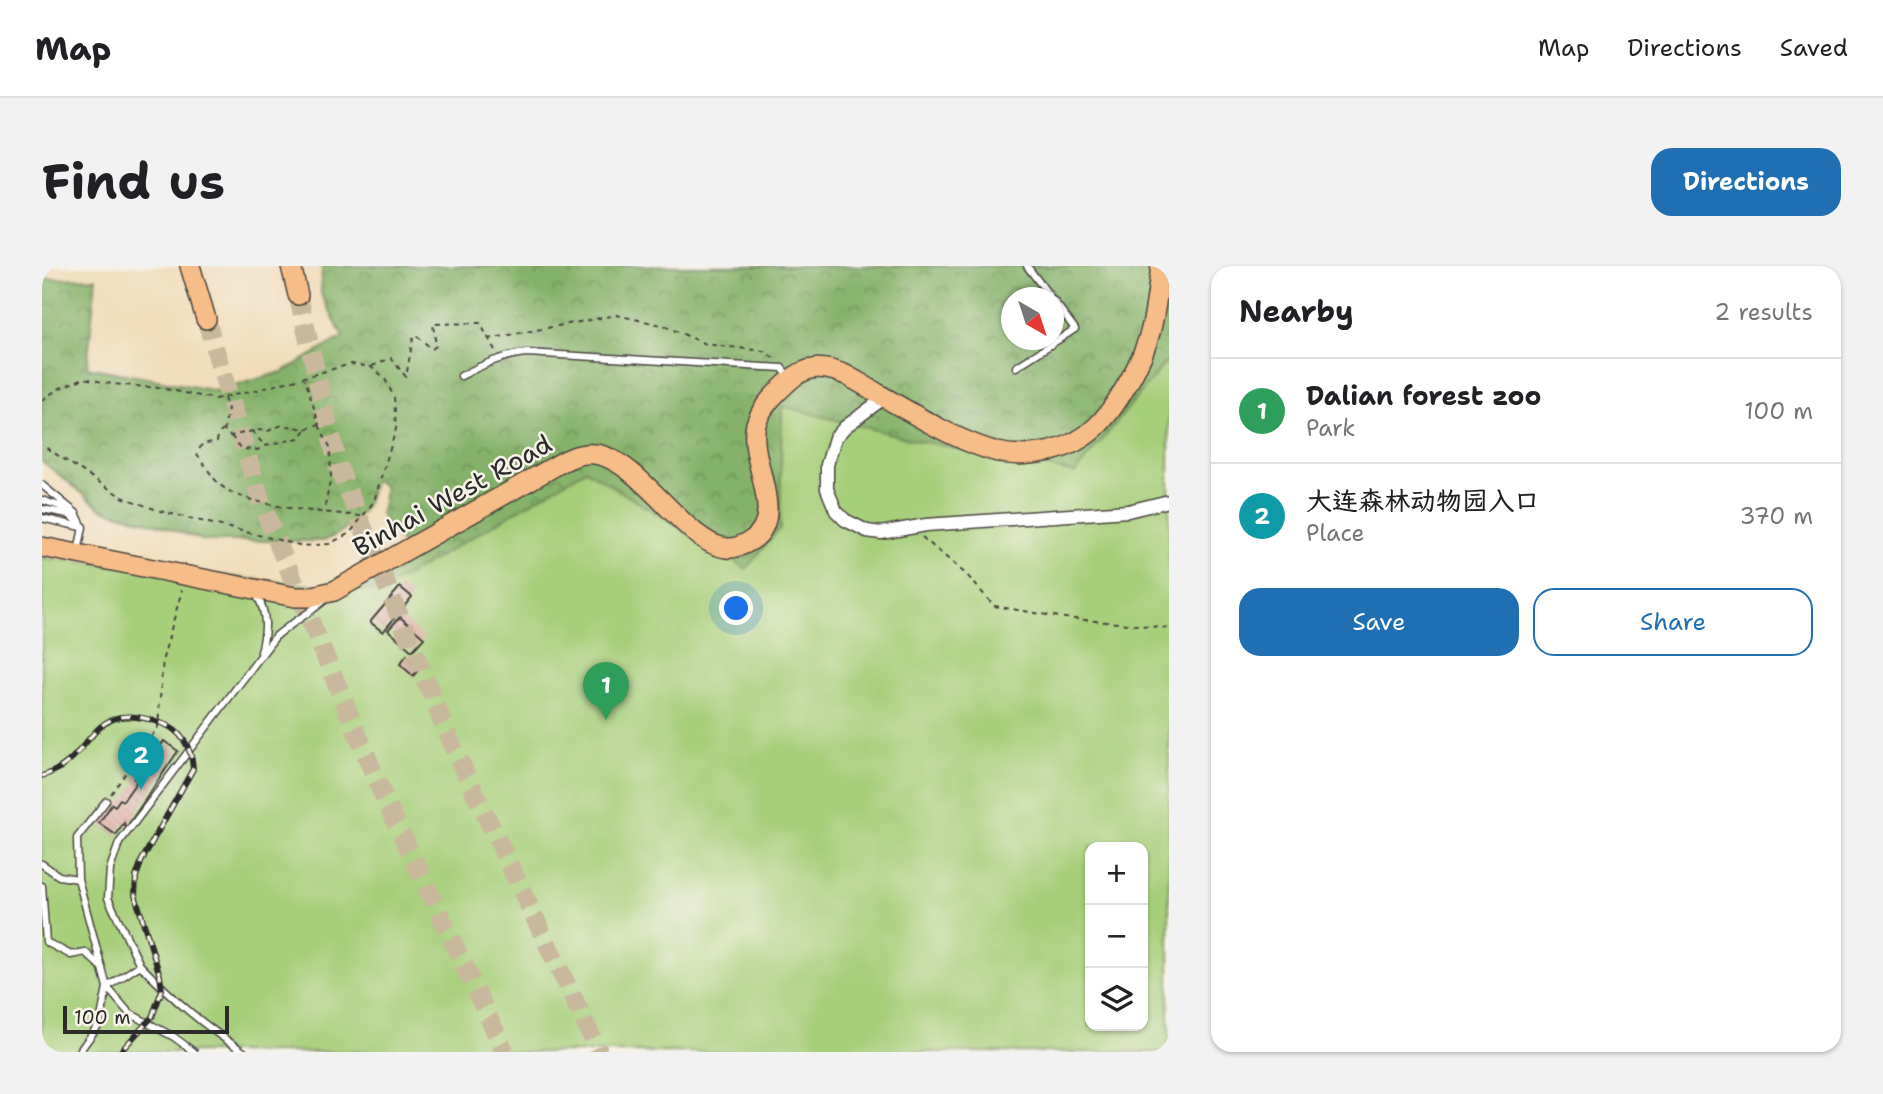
<!DOCTYPE html>
<meta charset="utf-8">
<style>
:root{--surface:#fff;--page:#f2f2f2;--text:#202124;--muted:#757577;--line:#e0e0e0;--accent:#1f6fb2}
body{margin:0;font-family:"Shantell Sans","LXGW WenKai TC",sans-serif;background:var(--page);color:var(--text)}
.controls{position:absolute;right:21px;bottom:21px;display:grid;overflow:hidden;border-radius:14px;box-shadow:0 2px 5px #0004}
.controls button{width:63px;height:63px;display:grid;place-items:center;padding:0;border:0;border-bottom:2px solid var(--line);background:var(--surface);color:var(--text);font:35px sans-serif}
.compass{position:absolute;left:959px;top:21px;width:63px;height:63px;border-radius:50%;background:var(--surface);box-shadow:0 2px 5px #0004;rotate:141deg}
.scale{position:absolute;left:21px;bottom:18px;width:166px;box-sizing:border-box;padding-left:7px;border:4px solid #2b2b2b;border-top:0;font-size:19px;line-height:24px;white-space:nowrap;color:#2b2b2b;-webkit-text-stroke:5px #f7f3e8;paint-order:stroke}
.you{position:absolute;left:695px;top:343px;width:24px;height:24px;margin:-18px;border:5px solid #fff;border-radius:50%;background:#1a73e8;box-shadow:0 0 0 10px #1a73e833}
.badge{display:grid;place-items:center;width:46px;height:46px;border-radius:50%;background:var(--accent);color:#fff;font-size:23px;font-weight:700}
.pin{position:absolute;translate:-50% -58px;filter:drop-shadow(0 2px 4px #0008)}
.pin::after{content:'';position:absolute;top:37px;width:24px;height:21px;background:inherit;clip-path:polygon(0 0,100% 0,50% 100%)}
.list{margin:0;padding:0;list-style:none}
h2{display:flex;justify-content:space-between;align-items:center;height:91px;margin:0;padding:0 28px;font-size:30px}
h2 small{font-size:23px;font-weight:400;color:var(--muted)}
.list li{display:grid;grid-template-columns:46px 1fr auto;gap:21px;align-items:center;box-sizing:border-box;height:105px;padding:0 28px;border-top:2px solid var(--line)}
.list b{display:block;font-size:26px;white-space:nowrap}
.list p{margin:0;font-size:23px;white-space:nowrap;color:var(--muted)}
.list em{font-size:23px;font-style:normal;color:var(--muted)}
.actions{display:flex;gap:14px;padding:21px 28px}
.actions a{flex:1;padding:16px 0;border:2px solid var(--accent);border-radius:21px;text-align:center;font-size:24px;color:var(--accent)}
.actions .main{background:var(--accent);color:#fff}
.icon{flex:none;width:38px;height:38px;fill:none;stroke:currentColor;stroke-width:2;stroke-linecap:round;stroke-linejoin:round}
.map{position:relative;flex:none;width:1127px;height:786px;overflow:hidden;border-radius:21px}
header{display:flex;align-items:center;gap:42px;box-sizing:border-box;height:98px;padding:0 35px;background:var(--surface);border-bottom:2px solid var(--line)}
header strong{font-size:33px}
nav{display:flex;gap:38px;margin-inline-start:auto;font-size:24px}
.intro{display:flex;align-items:center;justify-content:space-between;box-sizing:border-box;height:168px;padding:0 42px}
h1{margin:0;font-size:49px}
.button{padding:18px 32px;border-radius:21px;background:var(--accent);color:#fff;font-size:24px;font-weight:700}
main{display:flex;gap:42px;padding:0 42px}
aside{flex:1;background:var(--surface);border-radius:21px;box-shadow:0 2px 5px #0004}
.map>svg:first-child{display:block}
.forest{fill:url(#forest-crowns);stroke:#586e4a;stroke-width:2;fill-rule:evenodd}
.green{fill:#a6cf7a;stroke:#687d52;stroke-width:2;fill-rule:evenodd}
.building{fill:url(#building-back-hatch)}
.lines{fill:none;stroke-linecap:round;stroke-linejoin:round}
.trunk-tunnel{stroke:#c9b89d;stroke-width:19;stroke-dasharray:19 10;stroke-linecap:butt}
.service-casing{stroke:#494540;stroke-width:9}
.minor-casing{stroke:#494540;stroke-width:15}
.trunk-casing{stroke:#494540;stroke-width:22}
.path{stroke:#494540;stroke-width:2;stroke-dasharray:5 5;stroke-linecap:butt}
.service{stroke:#fff;stroke-width:6}
.minor{stroke:#fff;stroke-width:12}
.trunk{stroke:#f7bd88;stroke-width:19}
.rail-casing{stroke:#2b2b2b;stroke-width:6}
.rail{stroke:#f7f3e8;stroke-width:3.5;stroke-dasharray:10;stroke-linecap:butt}
.labels{text-anchor:middle;dominant-baseline:central;stroke-width:5;stroke-linejoin:round;paint-order:stroke}
.street-label{font-size:26px;fill:#2b2b2b;stroke:#f7f3e8}
</style>
<header>
<strong>Map</strong>
<nav><a>Map</a><a>Directions</a><a>Saved</a></nav>
</header>
<div class="intro"><h1>Find us</h1><a class="button">Directions</a></div>
<main>
<div class="map">
<svg width="1127" height="786" viewBox="0 0 1127 786">
<defs>
<pattern id="forest-crowns" width="20" height="18" patternUnits="userSpaceOnUse" patternTransform="scale(1.75)"><rect width="20" height="18" fill="#84b26a"/><path d="M2 6a3 3 0 1 1 6 0M12 15a3 3 0 1 1 6 0" fill="none" stroke="#6c9157"/></pattern>
<pattern id="building-back-hatch" width="6" height="6" patternUnits="userSpaceOnUse" patternTransform="scale(1.75)"><rect width="6" height="6" fill="#daa097"/><path d="M-1 5l2 2M0 0l6 6M5-1l2 2" fill="none" stroke="#b1837b"/></pattern>
</defs>
<rect width="100%" height="100%" fill="#f7f3e8"/>
<filter id="ink" filterUnits="userSpaceOnUse"><feTurbulence type="fractalNoise" baseFrequency=".0143" numOctaves="2"/><feDisplacementMap in="SourceGraphic" scale="14" xChannelSelector="R" yChannelSelector="G"/><feConvolveMatrix kernelMatrix="1 2 1 2 8 2 1 2 1" color-interpolation-filters="sRGB"/></filter>
<filter id="wash" filterUnits="userSpaceOnUse"><feTurbulence type="fractalNoise" baseFrequency=".00686" numOctaves="4" result="noise"/><feDisplacementMap in="SourceGraphic" scale="28" xChannelSelector="R" yChannelSelector="G"/><feGaussianBlur stdDeviation="1.57" result="paint"/><feColorMatrix in="noise" values="0 0 0 0 0 0 0 0 0 0 0 0 0 0 0 0 0 1.4 0 .05"/><feComposite in="paint" operator="in"/></filter>
<g filter="url(#wash)">
<rect width="100%" height="100%" fill="#f1dbba"/>
<!-- forest -->
<path class="forest" d="M280,0h847v786h-882l96,-456 -36,-5 64,-34 -30,-42 4,-28 -10,-7c-4,8 -6,19 -10,27 -9,17 -25,27 -42,34h-118l-45,-16 -58,-16 -60,-48v-182l54,-1 -9,89 129,24 66,-19 61,-35 -22,-43zM970,32h42v42h-42zM1048,581h53v179h-53z"/>
<!-- green -->
<path class="green" d="M1127,92v694h-1127v-494l337,34 207,-122 160,99 34,-41 2,-122 128,33 165,34zM1048,581h53v179h-53z"/>
<g id="blocks">
<!-- building -->
<path class="building" d="M358,321l12,10 -29,35 -13,-10z
M358,351l24,21 -12,13 -24,-21z
M365,389l14,12 -8,9 -13,-12z
M122,475l14,10 -52,77 -2,-5 -8,12 -17,-12 13,-19 3,2 5,-7 3,2 14,-20 -3,-2 5,-6 2,2z"/>
</g>
</g>
<g filter="url(#ink)">
<use href="#blocks" fill-opacity="0" stroke="#494540" stroke-width="2"/>
<g class="lines">
<!-- trunk-tunnel -->
<path class="trunk-tunnel" d="M256,29l40,171 115,281 146,305
M164,53l56,186 120,288 123,259"/>
<!-- service casing -->
<g class="service-casing">
<path id="service" d="M985,0l24,32
M974,101l59,-38 -21,-28
M419,110c21,-11 42,-21 66,-23l255,15 8,10
M0,219l34,28 7,14 -5,25
M0,234l26,9
M0,243l26,5 11,9
M0,252l39,9
M215,330c11,18 9,36 4,56
M0,598l17,12 19,3
M0,620l4,56 25,13 14,-3 17,16
M98,699c34,35 63,60 104,87
M37,786l21,-29 7,-36 -29,-108 -1,-41 29,-37
M152,786l-20,-15 -45,-24 -22,-26 33,-22 -32,-67 2,-29 9,-26 156,-206c16,-14 35,-24 51,-38"/>
</g>
<!-- minor casing -->
<g class="minor-casing">
<path id="minor" d="M843,131l-40,30 -10,11 -8,27v24l9,22 9,9 22,11 14,2 45,-8 202,-14 41,-10"/>
</g>
<!-- trunk casing -->
<g class="trunk-casing">
<path id="trunk" d="M148,0l16,53
M249,0l7,29
M0,281l253,50h14l25,-6 221,-125c12,-7 25,-14 40,-12 46,6 91,91 132,94 9,1 18,-4 25,-8 36,-25 -5,-80 4,-116 5,-17 20,-31 32,-42 19,-18 36,-16 58,-7 45,25 104,65 152,77 18,5 36,2 53,-1 39,-9 58,-35 77,-68 10,-17 18,-34 23,-54 5,-20 7,-42 10,-63"/>
</g>
<!-- path -->
<path class="path" d="M446,73l128,-24 46,10 44,19 57,7 12,8
M330,100l19,-8 15,19 7,-39 3,-3 16,14 4,-3 -3,-22 47,-1 16,29
M182,132l4,11 -4,21 6,6 27,-6 11,1 14,-6 24,4 13,-5 -14,-45
M0,134l16,-11 26,-11 28,6 48,4 55,11 39,-8 97,-27 20,3 13,10 10,20 2,32 -22,72 -24,32 -21,11 -26,2 -143,-35 -38,-14 -80,-52
M277,159l11,22 1,30 -7,34
M182,164l-5,3 -2,8 -15,3 -5,10c7,9 14,22 22,30 27,24 106,28 142,32
M210,165l13,15 34,-8 7,-8
M189,170l11,13 15,1 7,-3
M880,271l45,38 27,31 71,12 104,10
M69,528l47,-67 5,-69 19,-68"/>
<!-- service -->
<use href="#service" class="service"/>
<!-- minor -->
<use href="#minor" class="minor"/>
<!-- trunk -->
<use href="#trunk" class="trunk"/>
<!-- rail casing -->
<g class="rail-casing">
<path id="rail" d="M0,510c56,-17 43,-80 119,-53 21,7 31,26 32,46l-51,91 -6,17 -1,18 25,81 2,14 -10,27 -32,35"/>
</g>
<!-- rail -->
<use href="#rail" class="rail"/>
</g>
</g>
<g class="labels">
<!-- street labels -->
<g class="street-label">
<text transform="translate(410 229) rotate(-29)">Binhai West Road</text>
</g>
</g>
</svg>
<div class="controls">
<button>+</button>
<button>−</button>
<button><svg class="icon" aria-label="layers" viewBox="0 0 24 24"><path d="M12 4l9 5-9 5-9-5zM3 14l9 5 9-5"/></svg></button>
</div>
<svg class="compass" viewBox="-18 -18 36 36"><path d="M0-13l5 13h-10z" fill="#e53935"/><path d="M0 13l5-13h-10z" fill="#757577"/></svg>
<div class="scale">100 m</div>
<div class="you"></div>
<div class="pin badge" style="left:564px;top:454px;background:#2e9e5b">1</div>
<div class="pin badge" style="left:99px;top:524px;background:#0f9aa8">2</div>
</div>
<aside>
<h2>Nearby<small>2 results</small></h2>
<ul class="list">
<li><span class="badge" style="background:#2e9e5b">1</span><div><b>Dalian forest zoo</b><p>Park</p></div><em>100 m</em></li>
<li><span class="badge" style="background:#0f9aa8">2</span><div><b>大连森林动物园入口</b><p>Place</p></div><em>370 m</em></li>
</ul>
<div class="actions"><a class="main">Save</a><a>Share</a></div>
</aside>
</main>
